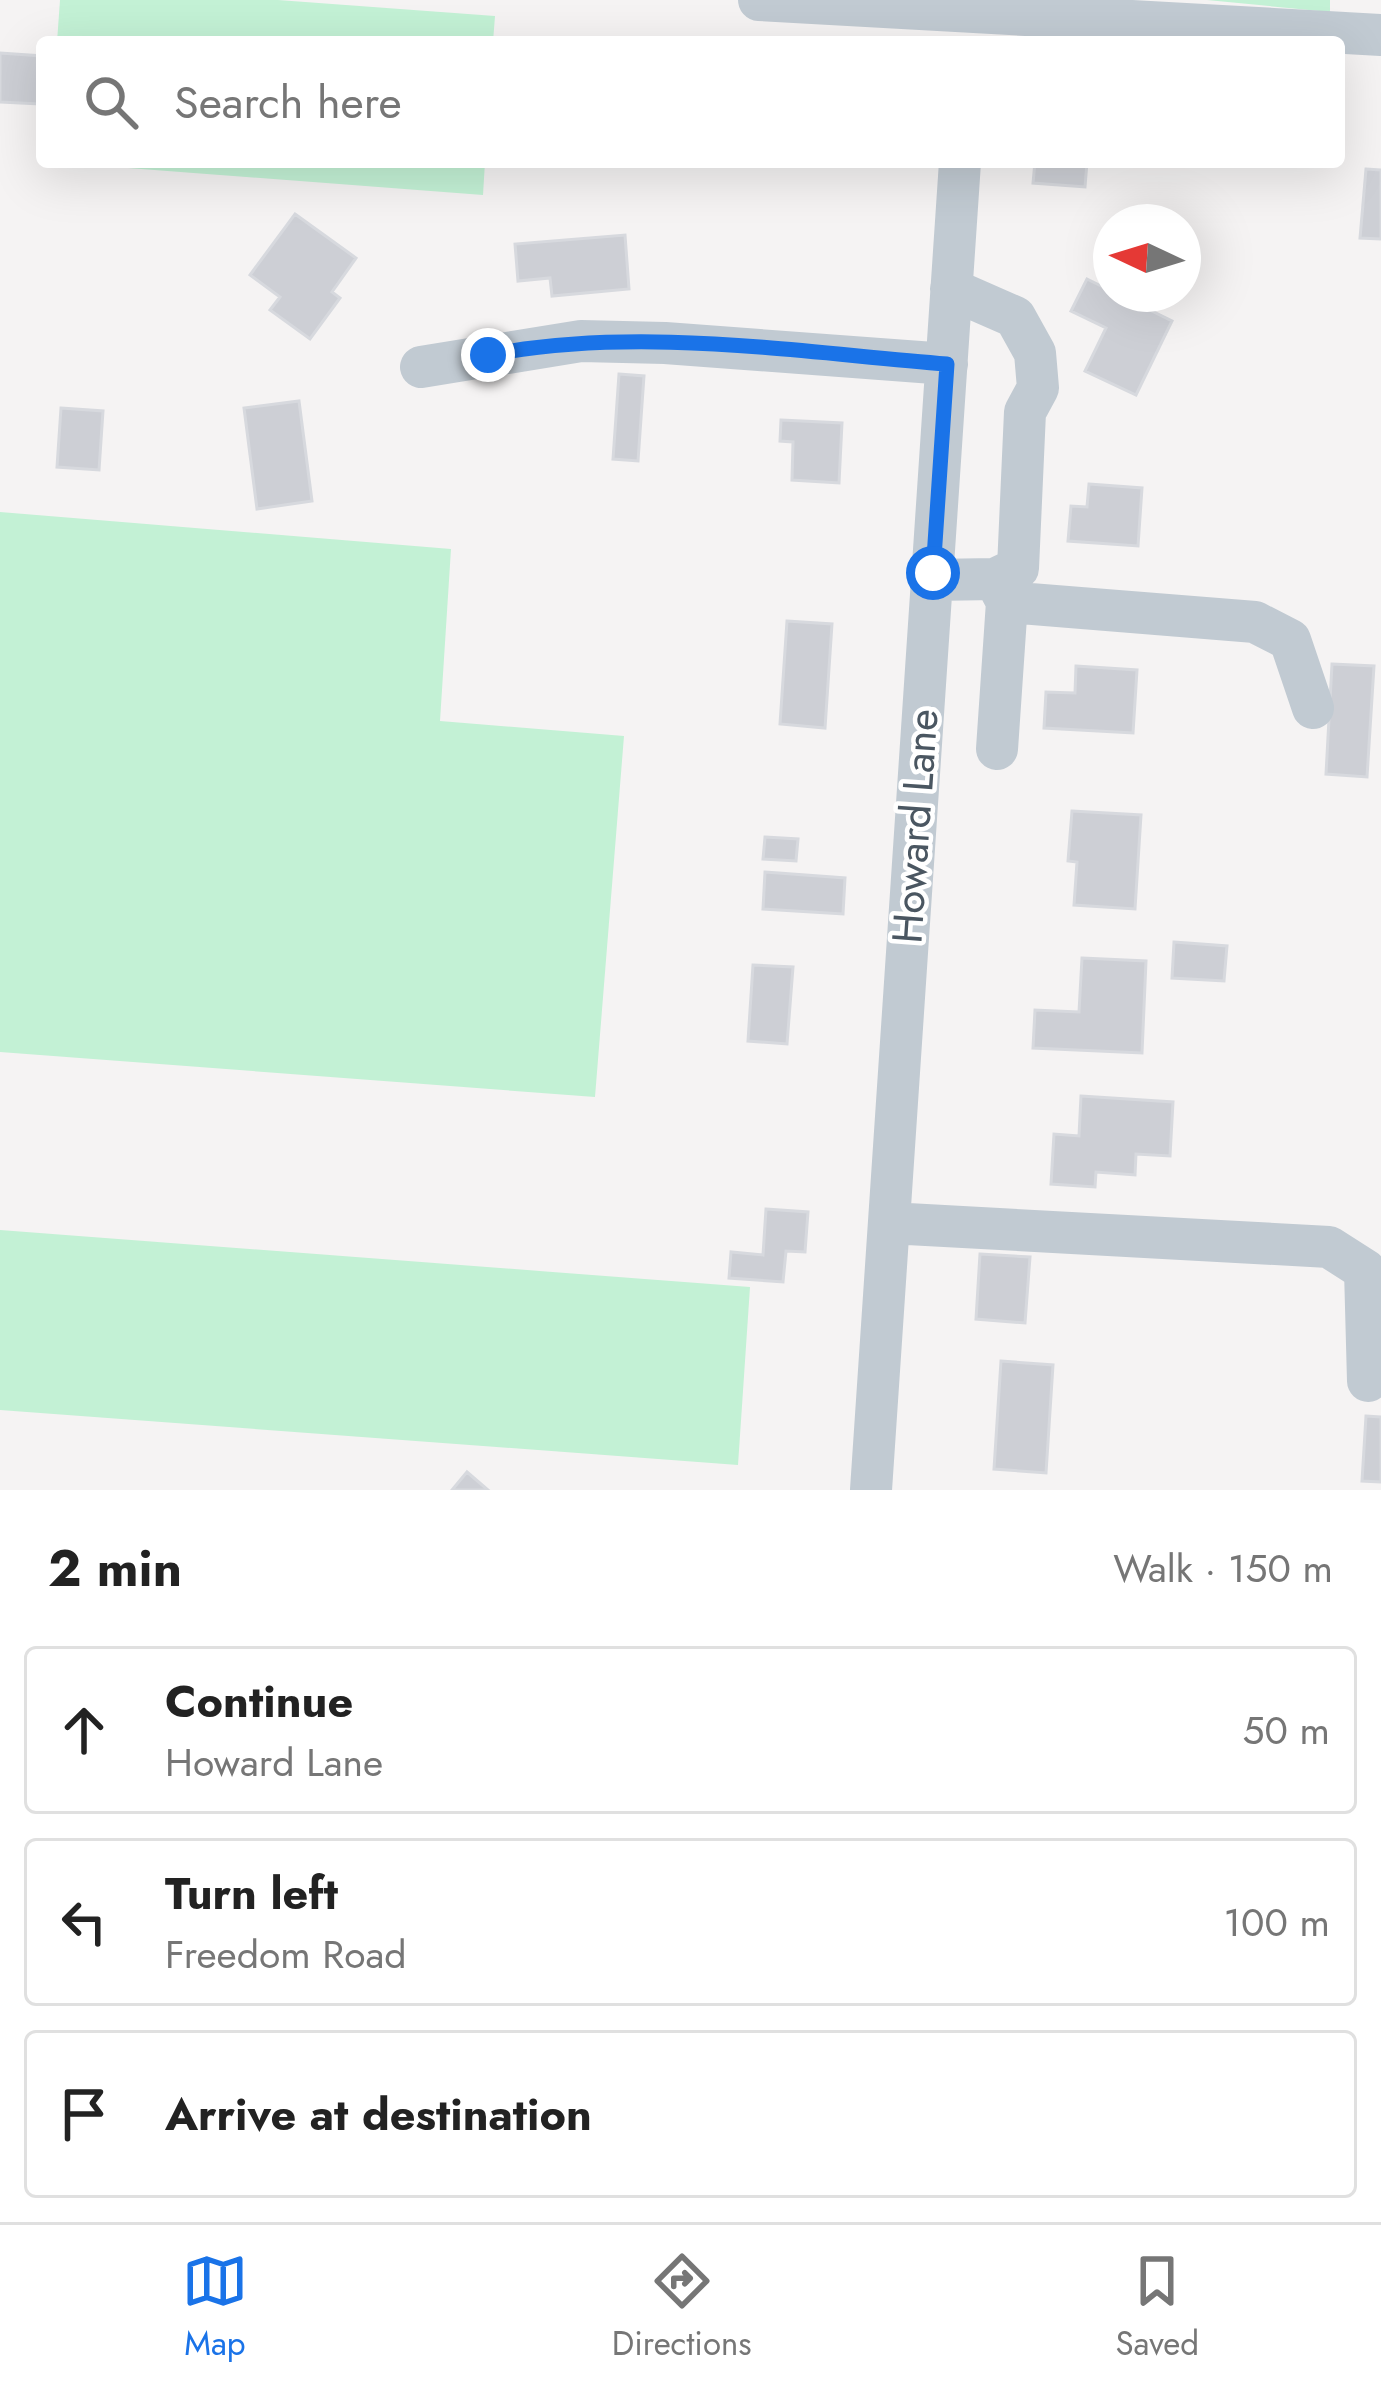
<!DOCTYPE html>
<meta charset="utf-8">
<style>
:root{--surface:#fff;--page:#f2f2f2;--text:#222;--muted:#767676;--line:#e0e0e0;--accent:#1a73e8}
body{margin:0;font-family:Jost,sans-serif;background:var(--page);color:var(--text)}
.compass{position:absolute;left:1093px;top:204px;width:108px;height:108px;border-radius:50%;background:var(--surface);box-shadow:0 12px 48px #0002;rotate:274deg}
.stop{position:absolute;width:36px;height:36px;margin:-27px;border:9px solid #1a73e8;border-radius:50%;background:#fff}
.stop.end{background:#1a73e8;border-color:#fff;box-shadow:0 3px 12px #0008}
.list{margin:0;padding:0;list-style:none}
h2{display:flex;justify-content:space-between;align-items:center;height:156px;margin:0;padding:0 48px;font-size:51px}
h2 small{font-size:39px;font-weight:400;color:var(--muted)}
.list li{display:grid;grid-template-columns:78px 1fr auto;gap:36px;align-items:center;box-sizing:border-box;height:168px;margin:0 24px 24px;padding:0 24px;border:3px solid var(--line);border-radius:12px}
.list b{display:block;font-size:45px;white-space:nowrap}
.list p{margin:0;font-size:39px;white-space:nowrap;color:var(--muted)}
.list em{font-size:39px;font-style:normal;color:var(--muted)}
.icon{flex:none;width:66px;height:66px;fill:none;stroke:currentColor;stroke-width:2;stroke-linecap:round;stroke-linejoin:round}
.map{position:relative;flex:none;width:1381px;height:1490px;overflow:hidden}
.search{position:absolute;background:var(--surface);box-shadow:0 12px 48px #0002;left:36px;right:36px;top:36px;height:132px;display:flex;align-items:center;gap:30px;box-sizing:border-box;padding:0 42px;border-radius:12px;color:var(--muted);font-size:45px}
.sheet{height:732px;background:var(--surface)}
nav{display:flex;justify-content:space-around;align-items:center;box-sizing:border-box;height:168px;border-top:3px solid var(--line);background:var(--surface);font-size:33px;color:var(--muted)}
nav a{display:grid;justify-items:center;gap:6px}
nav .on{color:var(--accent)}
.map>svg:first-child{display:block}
.green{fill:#c3f1d5}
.building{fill:#cdcfd5;stroke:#d7d9de;stroke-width:3}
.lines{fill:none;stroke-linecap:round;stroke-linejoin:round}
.minor{stroke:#c1cad2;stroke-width:42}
.route{stroke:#1a73e8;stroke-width:15}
.labels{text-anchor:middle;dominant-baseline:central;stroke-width:9;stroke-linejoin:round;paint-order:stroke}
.street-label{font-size:42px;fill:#4a5661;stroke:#fff}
</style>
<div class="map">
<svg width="1381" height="1490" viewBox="0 0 1381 1490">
<rect width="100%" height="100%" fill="#f5f3f3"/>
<!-- green -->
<path class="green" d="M60,0h218l217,16 -2,26h-436z
M1207,0h123v12z
M49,162h436l-2,33z
M0,512l451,37 -11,172 184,15 -29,361 -595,-45z
M0,1230l750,57 -12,178 -738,-55z"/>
<!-- building -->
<path class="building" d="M0,53l42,3 -3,48 -39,-2z
M1035,162h52l-2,25 -52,-4z
M1366,169l15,1v69l-21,-1z
M295,214l61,44 -24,34 8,6 -30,41 -40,-29 10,-13 -30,-22z
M625,235l4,54 -77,7 -2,-18 -32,3 -3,-37z
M1087,279l85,42 -36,74 -51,-24 21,-43 -35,-17z
M619,374l25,2 -6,85 -25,-2z
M299,401l13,100 -55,8 -13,-101z
M61,408l42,3 -4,59 -42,-3z
M781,420l61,3 -3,60 -47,-3 1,-38 -13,-1z
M1089,484l53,4 -4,58 -70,-5 3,-35 16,1z
M787,621l45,3 -7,104 -45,-4z
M1332,664l42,2 -7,111 -41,-3z
M1076,666l61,4 -4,63 -89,-5 2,-36 29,1z
M1072,811l69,4 -6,94 -61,-4 3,-43 -9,-1z
M765,837l33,2 -2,22 -33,-2z
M765,872l80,6 -2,36 -80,-5z
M1174,942l53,4 -3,35 -52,-3z
M1082,958l64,3 -4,92 -109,-5 2,-38 44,2z
M753,965l40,2 -6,77 -39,-3z
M1081,1096l92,6 -3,54 -34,-2 -1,21 -39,-3 -1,15 -44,-3 3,-50 25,2z
M766,1209l42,3 -3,40 -19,-1 -3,31 -54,-4 2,-26 32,3z
M980,1254l50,3 -5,66 -49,-4z
M1001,1361l52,4 -7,108 -52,-4z
M1366,1416l15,1v65l-19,-1z
M467,1472l21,18h-36z"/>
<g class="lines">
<!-- minor -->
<path class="minor" d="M759,0l622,35
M421,367l160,-26 84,2 282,21
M995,579l12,23 248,20 35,18 23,68
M932,580l63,-1 23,-11 7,-156 13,-24 -3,-35 -20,-36 -64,-28
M997,749l10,-147
M889,1223l440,24 36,23 3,111
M871,1490l89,-1328"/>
</g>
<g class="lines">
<!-- route -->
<path class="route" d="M488,355c150,-29 307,-3 459,9l-14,209"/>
</g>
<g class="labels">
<!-- street labels -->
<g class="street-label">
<text transform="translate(915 826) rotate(-86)">Howard Lane</text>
</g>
</g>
</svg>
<svg class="compass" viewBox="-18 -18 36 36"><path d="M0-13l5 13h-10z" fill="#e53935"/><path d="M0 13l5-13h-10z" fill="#767676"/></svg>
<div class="stop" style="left:933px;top:573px"></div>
<div class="stop end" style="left:488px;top:355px"></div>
<div class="search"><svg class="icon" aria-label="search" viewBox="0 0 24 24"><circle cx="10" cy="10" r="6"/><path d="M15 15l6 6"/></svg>Search here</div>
</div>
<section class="sheet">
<h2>2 min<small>Walk · 150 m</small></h2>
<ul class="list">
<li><svg class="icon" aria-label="ahead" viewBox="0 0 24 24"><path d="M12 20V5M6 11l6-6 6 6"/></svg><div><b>Continue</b><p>Howard Lane</p></div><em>50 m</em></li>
<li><svg class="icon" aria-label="left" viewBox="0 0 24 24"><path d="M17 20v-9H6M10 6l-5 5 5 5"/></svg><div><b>Turn left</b><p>Freedom Road</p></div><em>100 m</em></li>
<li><svg class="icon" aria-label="arrive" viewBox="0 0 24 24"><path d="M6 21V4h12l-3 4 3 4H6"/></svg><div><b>Arrive at destination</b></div></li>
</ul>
</section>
<nav>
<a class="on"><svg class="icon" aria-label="map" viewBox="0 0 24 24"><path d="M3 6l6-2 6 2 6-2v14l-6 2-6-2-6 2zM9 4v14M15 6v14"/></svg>Map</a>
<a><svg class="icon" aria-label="directions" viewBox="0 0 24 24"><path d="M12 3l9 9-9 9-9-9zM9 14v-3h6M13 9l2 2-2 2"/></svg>Directions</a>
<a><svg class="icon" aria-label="saved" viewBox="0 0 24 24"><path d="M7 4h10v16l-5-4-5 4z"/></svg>Saved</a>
</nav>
